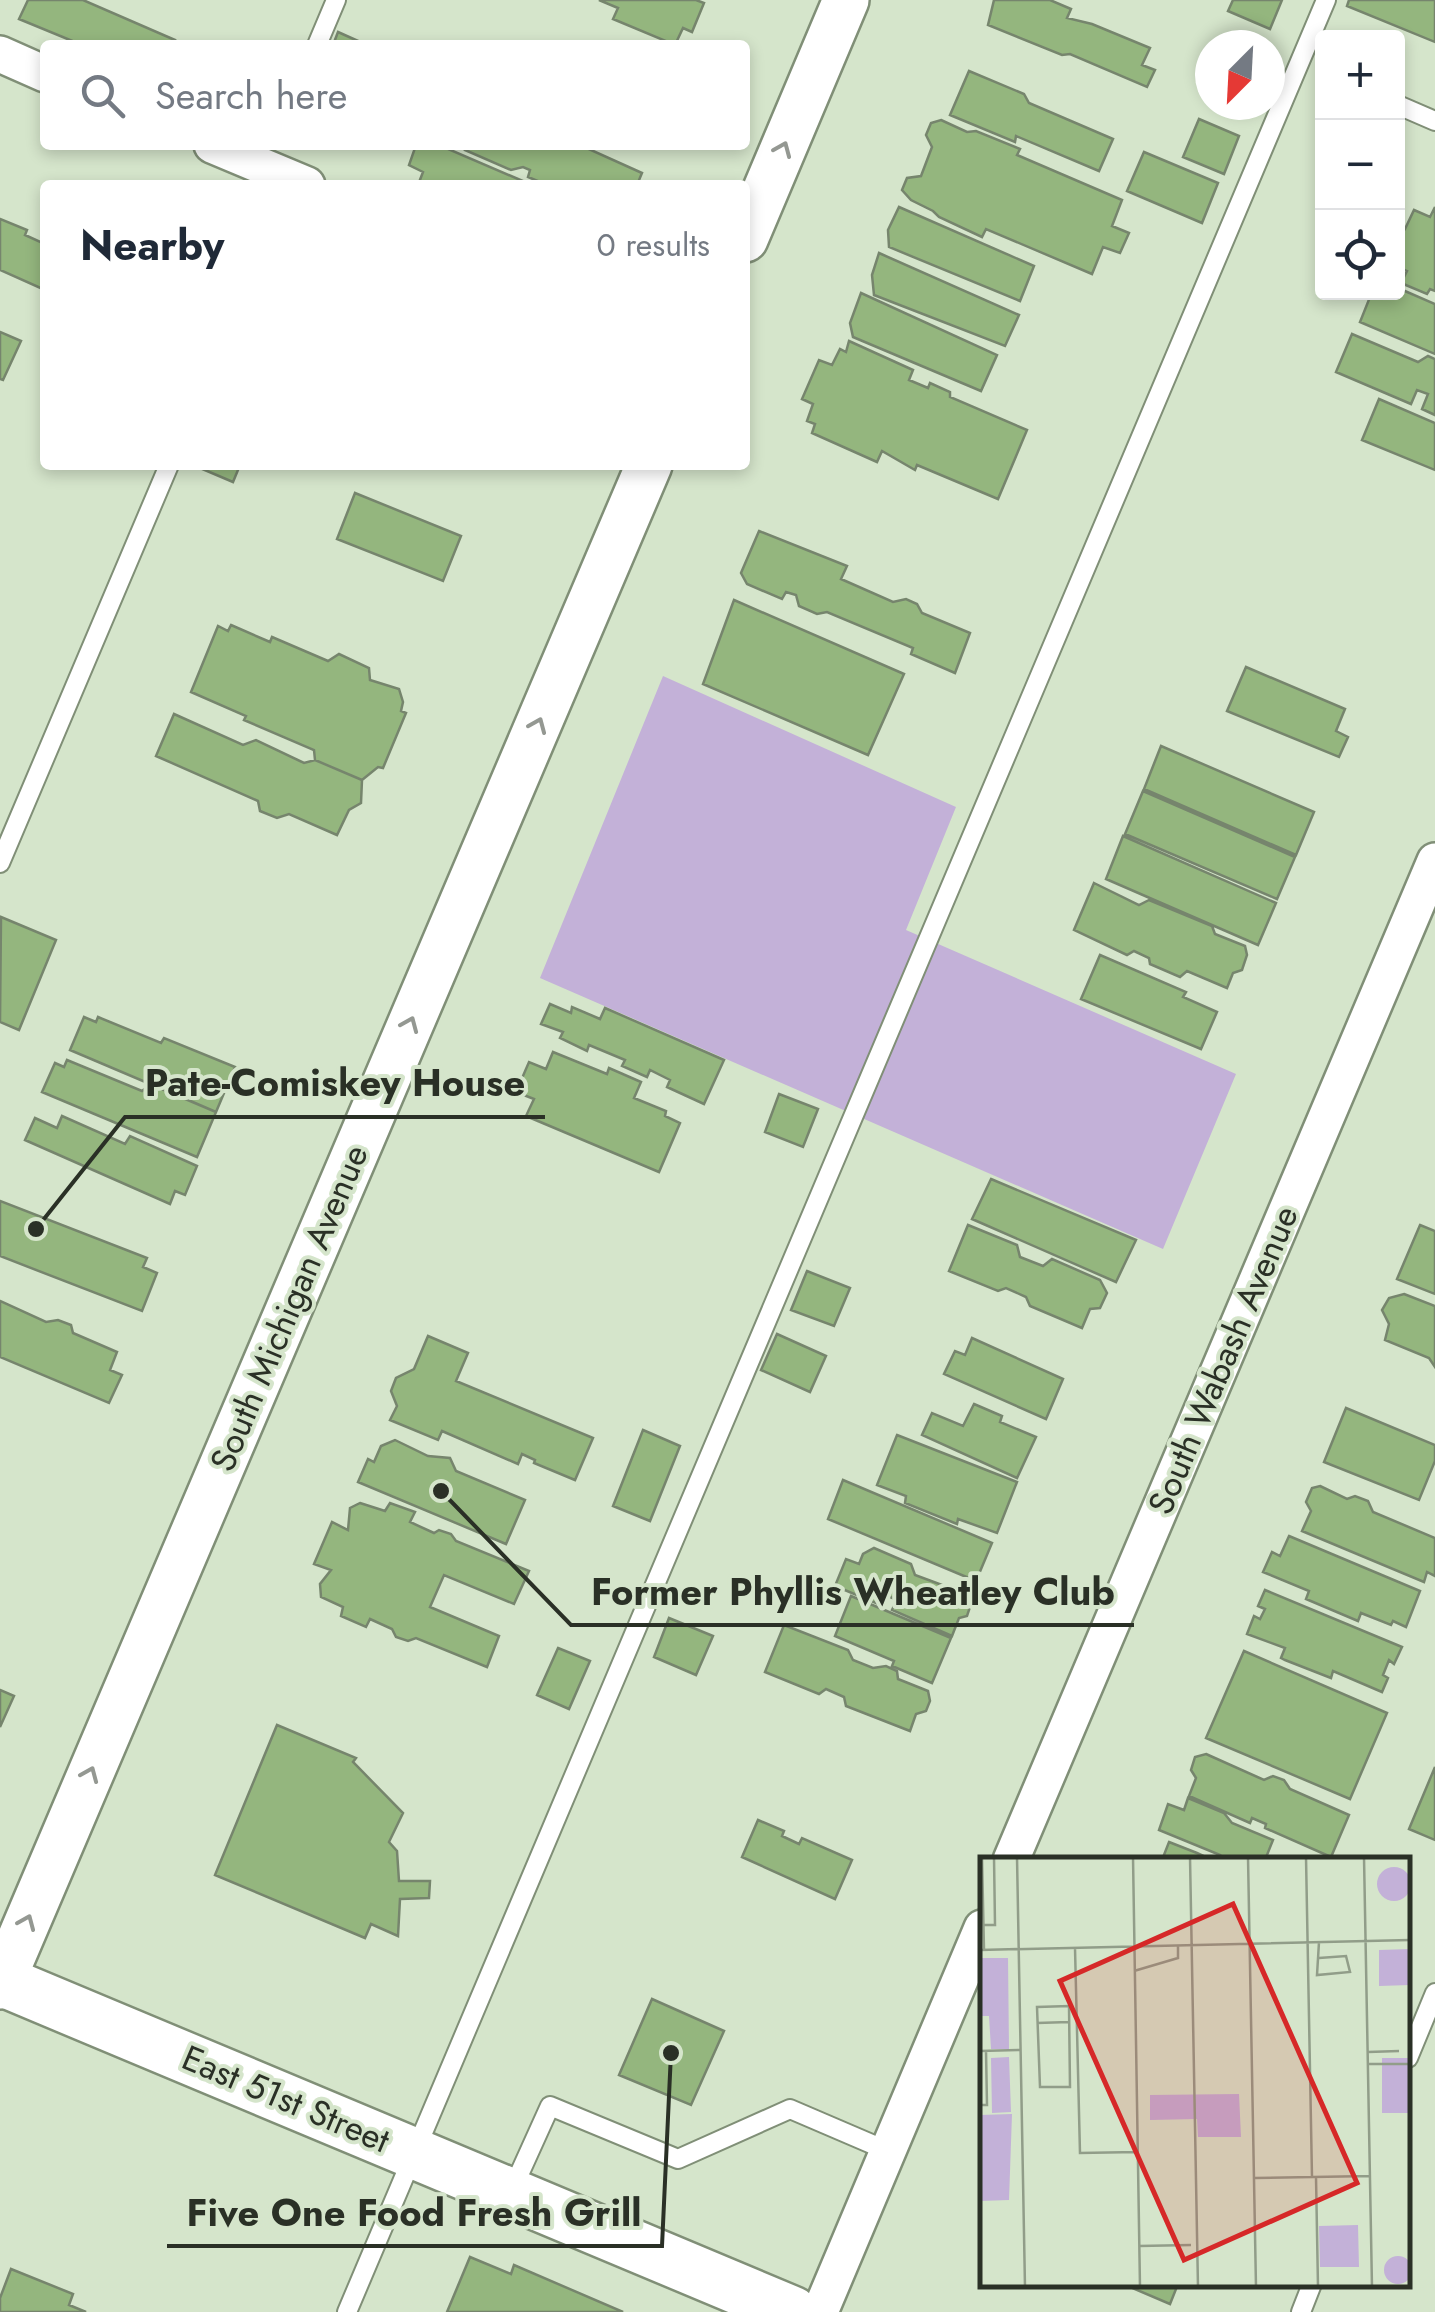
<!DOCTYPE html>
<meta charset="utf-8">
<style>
:root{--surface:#fff;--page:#f2f2f3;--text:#1f2937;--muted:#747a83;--line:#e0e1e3}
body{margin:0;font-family:Jost,sans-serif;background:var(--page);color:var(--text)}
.controls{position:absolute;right:30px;top:30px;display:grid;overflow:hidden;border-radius:10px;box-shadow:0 5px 15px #0003}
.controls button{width:90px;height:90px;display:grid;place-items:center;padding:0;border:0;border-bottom:2px solid var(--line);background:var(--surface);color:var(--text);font:50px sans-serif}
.compass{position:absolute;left:1195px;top:30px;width:90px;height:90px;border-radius:50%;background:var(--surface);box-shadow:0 5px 15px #0003;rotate:204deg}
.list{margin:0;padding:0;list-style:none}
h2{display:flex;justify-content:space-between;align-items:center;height:130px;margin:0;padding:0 40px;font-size:42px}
h2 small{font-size:32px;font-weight:400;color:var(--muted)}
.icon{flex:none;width:55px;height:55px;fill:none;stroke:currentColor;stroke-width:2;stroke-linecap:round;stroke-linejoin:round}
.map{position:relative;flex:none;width:1435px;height:2312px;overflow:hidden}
.search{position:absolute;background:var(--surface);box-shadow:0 5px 15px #0003;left:40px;top:40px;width:710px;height:110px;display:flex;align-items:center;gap:25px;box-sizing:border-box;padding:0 35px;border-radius:10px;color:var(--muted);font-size:38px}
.panel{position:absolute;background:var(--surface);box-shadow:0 5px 15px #0003;left:40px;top:180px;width:710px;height:290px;border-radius:10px}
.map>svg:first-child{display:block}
.green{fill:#c3b1d8}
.building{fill:#94b67e;stroke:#76856d;stroke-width:2.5}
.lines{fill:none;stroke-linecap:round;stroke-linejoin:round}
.service-casing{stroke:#808f77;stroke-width:22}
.minor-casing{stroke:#808f77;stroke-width:40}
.tertiary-casing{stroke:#808f77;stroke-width:50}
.secondary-casing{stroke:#808f77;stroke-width:55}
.service{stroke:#fff;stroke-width:18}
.minor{stroke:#fff;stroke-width:35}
.tertiary{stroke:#fff;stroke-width:45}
.secondary{stroke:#fff;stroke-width:50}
.oneway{stroke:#949892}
.labels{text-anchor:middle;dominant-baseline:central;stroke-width:8;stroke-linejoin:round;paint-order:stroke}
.street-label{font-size:35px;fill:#2a3026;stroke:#d5e5cb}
.inset-road{fill:none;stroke:#919d89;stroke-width:2.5}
.view{fill:#d62828;fill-opacity:0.15;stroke:#d62828;stroke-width:5}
.inset-edge{fill:none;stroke:#2a3026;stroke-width:5}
.leader{fill:none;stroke:#2a3026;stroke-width:4}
.callout-dot{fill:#2a3026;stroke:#d5e5cb;stroke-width:4}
.callout-label{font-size:38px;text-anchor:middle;font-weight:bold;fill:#2a3026;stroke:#d5e5cb;stroke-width:8;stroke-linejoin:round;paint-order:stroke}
</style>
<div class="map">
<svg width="1435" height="2312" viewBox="0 0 1435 2312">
<rect width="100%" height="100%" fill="#d5e5cb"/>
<!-- green -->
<path class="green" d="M663,676l293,131 -50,123 330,144 -73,175 -623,-271z"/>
<!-- building -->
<path class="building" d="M28,0h55l92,40 -2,5h-91l-63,-26z
M599,0h97l8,3 -12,29 -9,-4 -8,17 -62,-26 5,-11z
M994,0h56l21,9 -4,9 25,6 58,24 -8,17 13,5 -8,17 -77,-33 -8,1 -74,-30z
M1233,0h49l-12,29 -42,-18z
M1349,0h86v42l-88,-36z
M338,32l29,13h-34z
M969,71l55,23 5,9 84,36 -14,32 -83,-35 -1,6 -65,-27z
M1199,119l40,17 -15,38 -41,-17z
M941,120l26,12 9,-1 44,18 -3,6 105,45 -10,26 17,7 -9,20 -17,-6 -11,27 -106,-45 -4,8 -43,-20 -6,-6 -22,-11 -9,-10 5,-12 14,-2 11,-29 -6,-12 5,-12z
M416,145h23l93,40h-114l5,-13 -14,-7z
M467,145h113l62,28 -5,12h-90l-19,-8 2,-7 -7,-3 -12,3 -46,-20z
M1144,152l74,31 -16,40 -75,-32z
M899,207l135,59 -14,35 -131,-54 -1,-17z
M1435,207v84l-5,-2 -3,5 -26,-11 6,-12 -9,-4v-42l7,4 9,-19 16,7z
M0,219l27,11 -2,5 20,9v46l-45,-20z
M879,253l140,62 -14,31 -131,-51 -2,-20z
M1398,288l37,16v50l-75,-32 12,-30h26z
M861,293l136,62 -16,36 -128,-54 -3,-14z
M0,332l21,9 -18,39 -3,-1z
M1352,334l66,28 10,-6 7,3v56l-13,-6 6,-15 -11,-4 -6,14 -75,-32z
M849,341l64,29 -4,10 19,8 2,-5 20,9v5l77,33 -29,69 -81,-34 -2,5 -33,-19 -5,11 -65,-29 3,-9 -8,-3 6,-17 -11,-5 17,-39 13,5 8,-16 6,3z
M1379,399l56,24v47l-73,-30z
M193,465h47l-7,17z
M355,493l106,43 -18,45 -106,-42z
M759,531l88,35 -6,13 52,23 13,-3 11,5 5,9 48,20 -15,40 -44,-19 2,-6 -86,-36 -10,2 -18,-8 -3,-11 -10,-3 -4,7 -35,-15 -6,-11z
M734,600l170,74 -36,81 -165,-71z
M231,625l39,17 2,-5 56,24 11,-7 30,14 1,12 29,9 4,13 -2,9 5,2 -23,55 -5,-1 -16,13 -47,-20 -1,-10 -70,-30 2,-4 -55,-24 27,-66 10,5z
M1246,667l99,42 -9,22 12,6 -9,20 -112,-46z
M174,714l69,31 13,-5 48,23 11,-3 47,20 -1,23 -12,7 -12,25 -48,-21 -12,4 -17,-7 -2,-10 -102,-45z
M1161,746l153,66 -18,43 -152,-66z
M1143,791l152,66 -18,42 -152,-65z
M1123,836l153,67 -18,42 -152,-66z
M1094,883l45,22 10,-5 63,26 3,8 30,12 2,9 -5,15 -9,3 -6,15 -40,-17 -7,6 -30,-13 -1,-6 -15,-7 -7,4 -53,-25z
M1,917l55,23 -37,90 -19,-8z
M1100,955l86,37 -3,5 34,15 -16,37 -120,-50z
M550,1004l21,9 1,-6 28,12 5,-11 119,52 -20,44 -37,-17 3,-7 -20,-10 -3,7 -25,-11 3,-6 -36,-15 -2,6 -27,-13 3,-6 -22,-8z
M84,1017l12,5 2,-5 63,26 3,-5 71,29 -19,45 -146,-62z
M553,1052l54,22 2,-6 32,14 -7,16 32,13 -1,5 15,7 -21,49 -133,-56 8,-17 -18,-7 13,-30 17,7z
M67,1060l75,31 9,-7 65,28 -19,45 -155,-65 13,-29 9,4z
M779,1094l39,15 -15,38 -38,-15z
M62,1116l63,28 5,-8 67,30 -12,29 -10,-4 -5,13 -145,-64 10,-22 22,10z
M991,1179l145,61 -20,42 -144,-63z
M0,1201l147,57 -4,9 14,6 -15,38 -142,-55z
M968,1225l49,20 3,12 23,9 9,-7 48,21 7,13 -7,15 -10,1 -8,19 -52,-22 -4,-9 -20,-9 -8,3 -49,-20z
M1420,1225l15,6v63l-38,-15z
M807,1271l43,17 -16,38 -43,-16z
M1404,1294l31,12v61l-6,-9 -44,-18 4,-16 -7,-14 7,-12z
M0,1301l46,21 12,-2 13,5 2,8 44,19 -7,18 12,5 -13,28 -109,-46z
M777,1334l49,22 -16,36 -49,-22z
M428,1336l40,17 -12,28 137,57 -18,42 -41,-17 1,-3 -13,-6 -4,10 -76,-33 -4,9 -48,-20 7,-14 -6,-15 5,-13 18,-9z
M972,1338l91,41 -17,40 -102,-45 11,-23 10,4z
M974,1404l28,12 -2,6 36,15 -19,41 -95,-43 10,-22 31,13z
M1346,1408l89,37v16l-16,39 -95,-38z
M643,1430l37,16 -30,75 -37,-15z
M897,1435l120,47 -20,51 -39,-14 -1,5 -52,-21 1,-7 -29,-11z
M395,1440l33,16 22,2 6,13 69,29 -19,44 -148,-62 10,-23 6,3 7,-16z
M843,1480l149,63 -16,38 -148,-62z
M1320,1486l27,13 8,-3 13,5 5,11 62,26v38l-8,-4 -3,10 -122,-51 9,-20 -5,-9 6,-14z
M360,1503l25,8 5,-8 25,9 -5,10 24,11 5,-3 12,4 5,7 73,30 -15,33 -70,-29 -14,32 69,29 -12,31 -71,-29 -8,3 -12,-4 -4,-8 -22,-10 -4,8 -25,-11 2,-9 -22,-10 -1,-13 11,-14 -17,-6 18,-42 16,8 2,-22z
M1289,1536l131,55 -14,36 -13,-6 -2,4 -30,-12 -3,8 -52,-22 3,-8 -46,-19 9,-20 8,4z
M874,1548l37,16 4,11 54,20 2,9 -4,12 -8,2 -7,18 -60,-26 5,-10 -9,-4 -5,10 -48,-20 11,-27 13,5 4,-10z
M1265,1590l137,57 -8,17 -5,-4 -6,15 5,3 -6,14 -49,-21 -2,7 -46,-18 -4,-2 4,-10 -38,-14 7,-18 6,3 5,-10 -7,-3z
M851,1596l100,42 -19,45 -40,-17 2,-5 -59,-25z
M669,1618l44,18 -17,39 -42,-18z
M784,1625l64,25 5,10 20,8 13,-2 11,5 1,8 30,12 2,10 -4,10 -10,3 -6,17 -64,-25 -2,-9 -18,-8 -7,5 -54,-22z
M558,1648l32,13 -21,48 -32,-14z
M1244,1651l143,62 -37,86 -144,-61z
M0,1690l14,6 -14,31z
M277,1725l79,33 -3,4 50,51 -14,29 8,9 2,30h31l-1,17 -29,1 -2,37 -27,-12 -6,14 -150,-63z
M1206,1754l58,26 9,-4 11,4 6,9 59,26 -18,42 -66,-29 1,-4 -14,-6 -2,5 -61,-27 7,-18 -5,-8 4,-13z
M1435,1767v73l-26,-11z
M1188,1798l36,15 8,10 41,17 -8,20h-47l2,-5 -61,-25 9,-26 16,6z
M758,1820l26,11 -2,5 17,8 3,-6 50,22 -17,39 -93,-42z
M1169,1842l28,11 15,7h-50z
M652,1999l72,32 -33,74 -72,-30z
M470,2257l41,17 3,-9 109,47h-176z
M11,2269l62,25 -4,11 17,7h-86v-14z
M1123,2284h55l-8,20z"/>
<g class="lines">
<!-- service casing -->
<g class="service-casing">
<path id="service" d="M317,45l19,-45
M1398,105l37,16
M0,863l169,-398
M1408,2058l27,-65
M512,2190l38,-84 128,53 112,-50 98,42
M347,2312l979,-2312
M1301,2312l11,-28"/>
</g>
<!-- minor casing -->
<g class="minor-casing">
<path id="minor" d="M0,54l45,20
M212,145l95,40
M1011,1860l424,-999
M820,2312l162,-384"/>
</g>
<!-- tertiary casing -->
<g class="tertiary-casing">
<path id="tertiary" d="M745,239l101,-239
M0,1986l649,-1521"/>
</g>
<!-- secondary casing -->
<g class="secondary-casing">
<path id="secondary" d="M0,1980l793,332"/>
</g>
<!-- service -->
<use href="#service" class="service"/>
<!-- minor -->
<use href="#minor" class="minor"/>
<!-- tertiary -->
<use href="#tertiary" class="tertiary"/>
<!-- secondary -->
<use href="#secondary" class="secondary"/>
</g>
<!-- one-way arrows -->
<defs><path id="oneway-chevron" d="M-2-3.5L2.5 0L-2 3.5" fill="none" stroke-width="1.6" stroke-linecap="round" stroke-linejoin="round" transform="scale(2.5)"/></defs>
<g class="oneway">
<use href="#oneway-chevron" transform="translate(783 149) rotate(-67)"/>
<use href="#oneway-chevron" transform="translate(538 725) rotate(-67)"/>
<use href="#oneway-chevron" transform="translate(410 1024) rotate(-67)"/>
<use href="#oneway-chevron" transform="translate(90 1774) rotate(-67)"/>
<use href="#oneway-chevron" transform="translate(27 1922) rotate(-67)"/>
</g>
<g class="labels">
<!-- street labels -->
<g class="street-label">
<text transform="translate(289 1308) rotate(-67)">South Michigan Avenue</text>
<text transform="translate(1223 1360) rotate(-67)">South Wabash Avenue</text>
<text transform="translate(286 2099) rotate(23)">East 51st Street</text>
</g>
</g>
<!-- overview -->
<g transform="translate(980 1857)">
<rect width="430" height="430" fill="#d5e5cb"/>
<path d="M397 27a17 17 0 1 1 34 0a17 17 0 1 1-34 0ZM430,92v36l-31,1v-36zM0,101h28l1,91h-18l-2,-33h-9zM29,200l2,55 -19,1 -1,-55zM402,201h28v55h-28zM259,237l2,43h-43l-1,-18 -47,1v-25zM32,257l-3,86 -29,1v-86zM378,368l1,42h-39l-1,-41zM404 413a14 14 0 1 1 28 0a14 14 0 1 1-28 0Z" fill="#c3b1d8"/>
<path class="inset-road" d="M2,0l2,93M37,0l8,430M153,0l7,430M210,0l8,430M268,0l8,430M326,0l6,320M384,0l8,430M4,68h11l-1,-68M95,91l5,205 57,-1M0,93l430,-10M339,101l27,-2 4,16 -33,3 2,-33M154,114l44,-13v-12M89,149l1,81h-30l-3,-80zM57,166l32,-1M0,194l41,-1M388,195l31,-1M388,207h42M0,248h7l-1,-54M336,320l2,110M274,321l116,-2M159,389l52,-1"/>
<path class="view" d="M253,47l124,279 -173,77 -124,-279z"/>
<rect width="430" height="430" class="inset-edge"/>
</g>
<!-- callouts -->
<path class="leader" d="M36 1229L125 1117H545M441 1491L571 1625H1134M671 2053L662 2246H167"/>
<g class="callout-dot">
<circle cx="36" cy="1229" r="10"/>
<circle cx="441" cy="1491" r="10"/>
<circle cx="671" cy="2053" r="10"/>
</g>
<g class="callout-label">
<text x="335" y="1096">Pate-Comiskey House</text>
<text x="853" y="1605">Former Phyllis Wheatley Club</text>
<text x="414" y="2226">Five One Food Fresh Grill</text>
</g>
</svg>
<div class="controls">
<button>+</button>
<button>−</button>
<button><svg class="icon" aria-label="locate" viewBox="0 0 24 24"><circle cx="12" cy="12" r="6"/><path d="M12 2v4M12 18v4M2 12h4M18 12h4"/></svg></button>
</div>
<svg class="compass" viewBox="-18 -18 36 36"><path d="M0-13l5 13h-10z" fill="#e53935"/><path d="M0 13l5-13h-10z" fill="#747a83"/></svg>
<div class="search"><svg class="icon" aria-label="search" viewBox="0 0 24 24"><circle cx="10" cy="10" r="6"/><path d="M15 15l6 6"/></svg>Search here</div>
<section class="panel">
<h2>Nearby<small>0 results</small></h2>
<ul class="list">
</ul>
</section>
</div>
